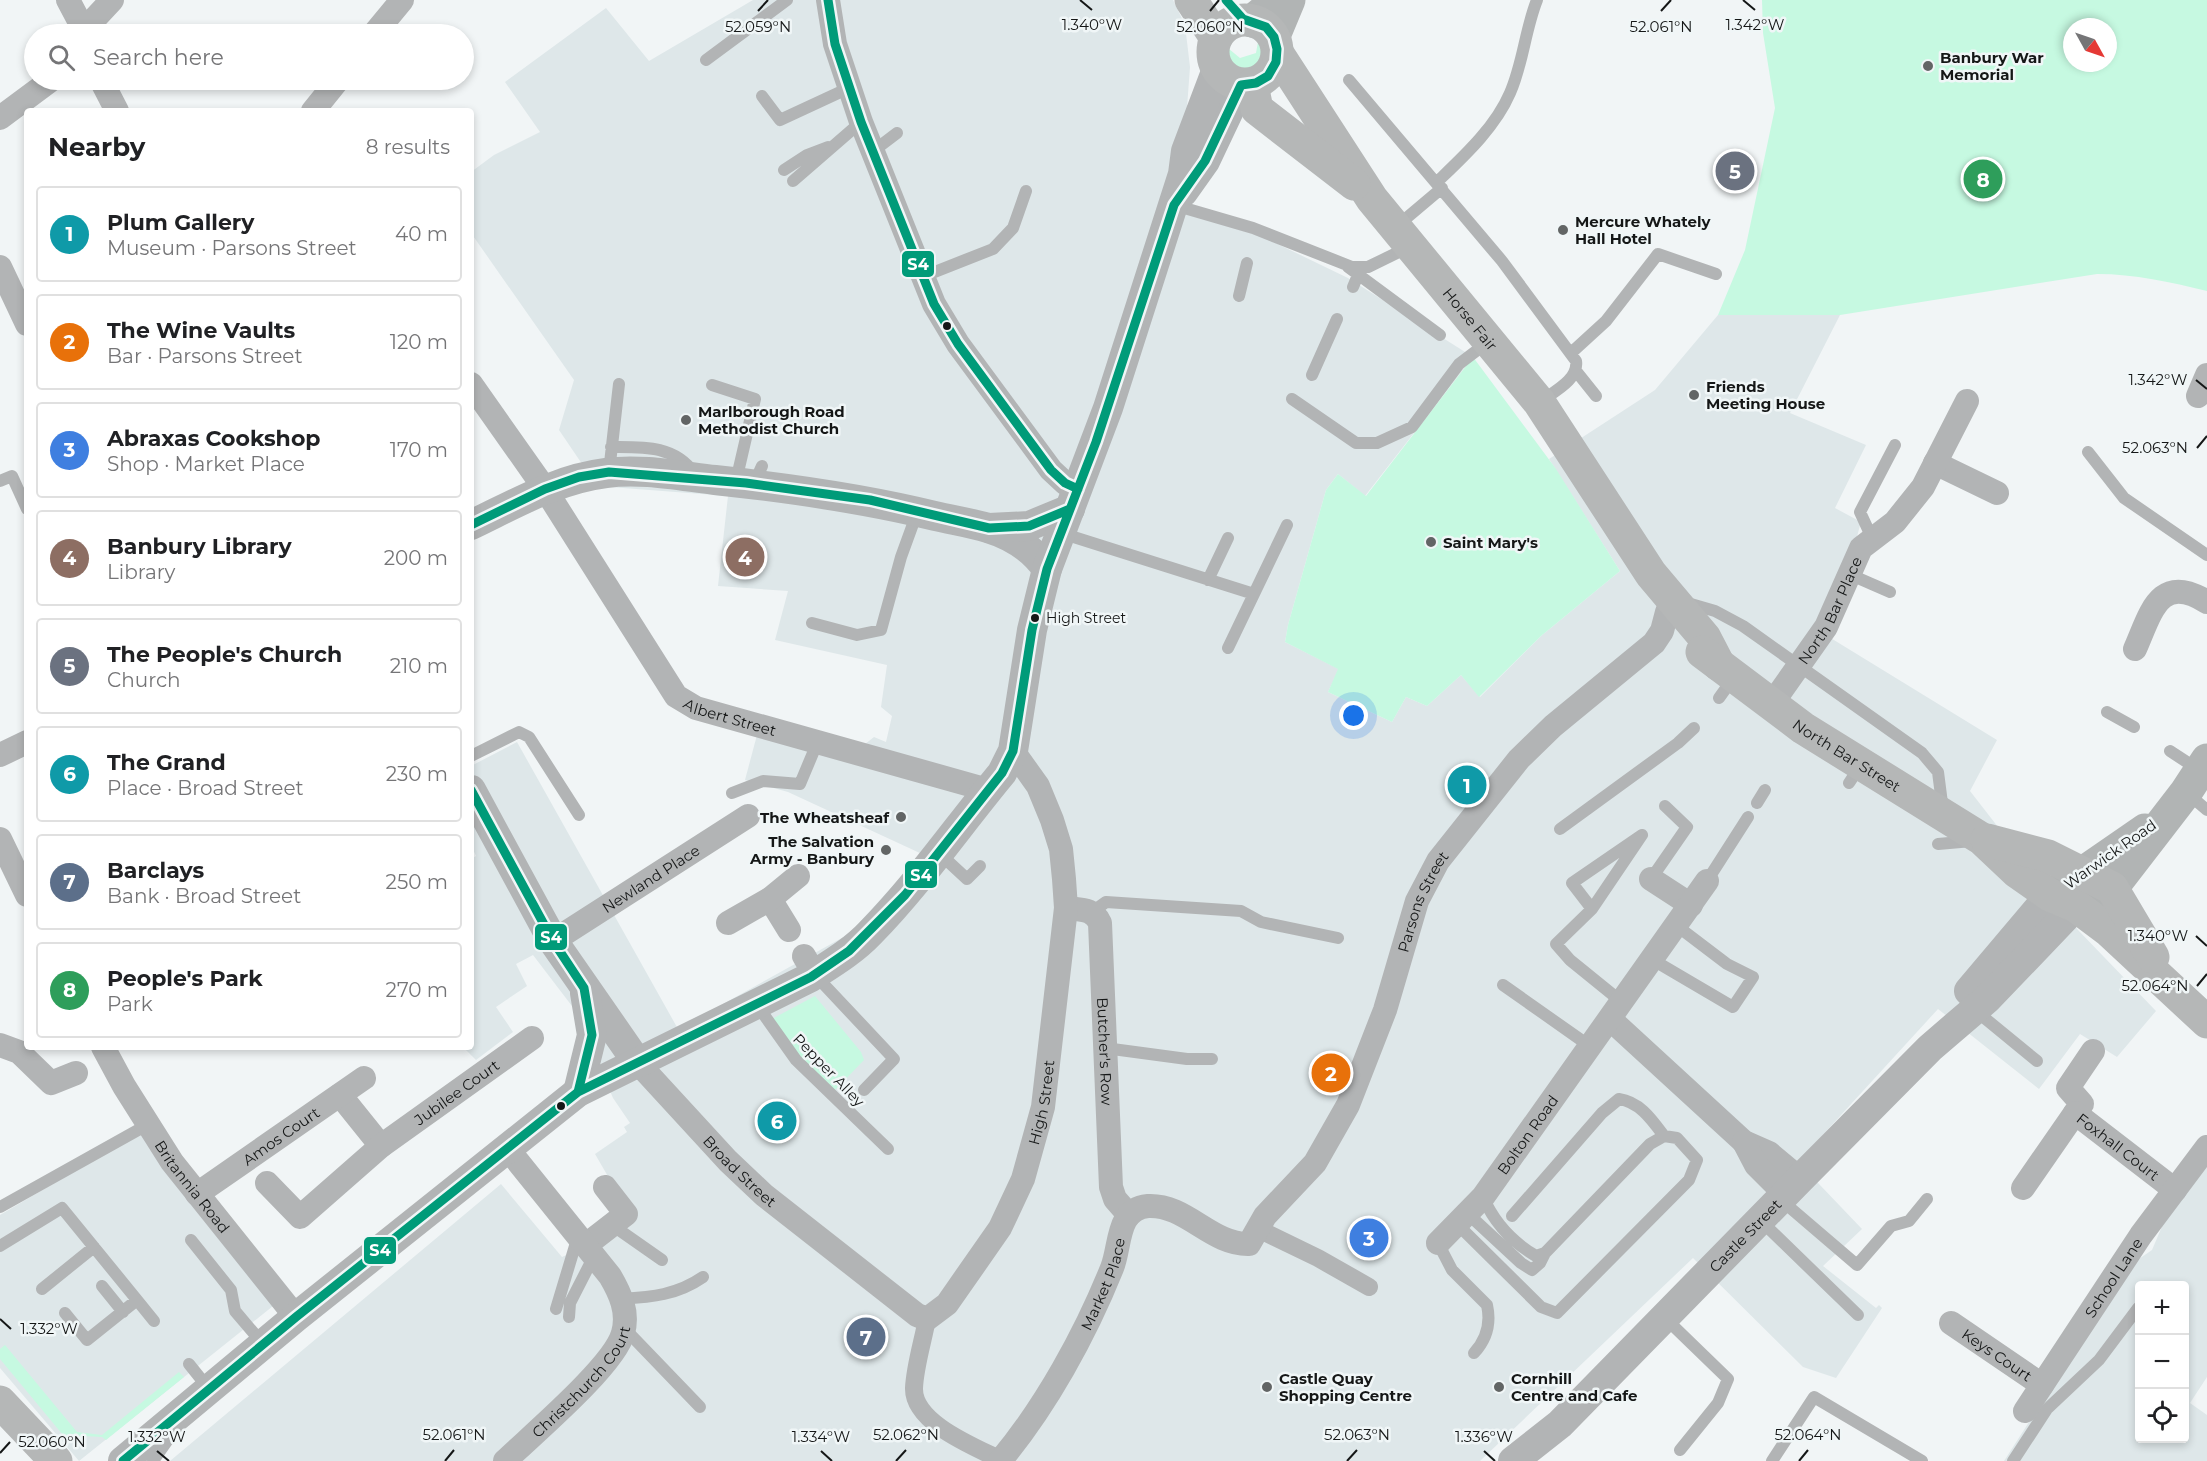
<!DOCTYPE html>
<meta charset="utf-8">
<style>
:root{--surface:#fff;--page:#f2f2f2;--text:#202124;--muted:#757577;--line:#e0e0e0;--accent:#b45309}
body{margin:0;font-family:Montserrat,sans-serif;background:var(--page);color:var(--text)}
.controls{position:absolute;right:18px;bottom:18px;display:grid;overflow:hidden;border-radius:6px;box-shadow:0 3px 9px #0003}
.controls button{width:54px;height:54px;display:grid;place-items:center;padding:0;border:0;border-bottom:2px solid var(--line);background:var(--surface);color:var(--text);font:30px sans-serif}
.compass{position:absolute;left:2063px;top:18px;width:54px;height:54px;border-radius:50%;background:var(--surface);box-shadow:0 3px 9px #0003;rotate:130deg}
.you{position:absolute;left:1354px;top:716px;width:21px;height:21px;margin:-15px;border:4px solid #fff;border-radius:50%;background:#1a73e8;box-shadow:0 0 0 9px #1a73e833}
.badge{display:grid;place-items:center;width:39px;height:39px;border-radius:50%;background:var(--accent);color:#fff;font-size:20px;font-weight:700}
.pin{position:absolute;translate:-50% -50%;border:3px solid #fff;box-shadow:0 2px 6px #0006}
.list{margin:0;padding:0;list-style:none}
h2{display:flex;justify-content:space-between;align-items:center;height:78px;margin:0;padding:0 24px;font-size:26px}
h2 small{font-size:20px;font-weight:400;color:var(--muted)}
.list li{display:grid;grid-template-columns:39px 1fr auto;gap:18px;align-items:center;box-sizing:border-box;height:96px;margin:0 12px 12px;padding:0 12px;border:2px solid var(--line);border-radius:6px}
.list b{display:block;font-size:22px;white-space:nowrap}
.list p{margin:0;font-size:20px;white-space:nowrap;color:var(--muted)}
.list em{font-size:20px;font-style:normal;color:var(--muted)}
.icon{flex:none;width:33px;height:33px;fill:none;stroke:currentColor;stroke-width:2;stroke-linecap:round;stroke-linejoin:round}
.map{position:relative;flex:none;width:2207px;height:1461px;overflow:hidden}
.search{position:absolute;background:var(--surface);box-shadow:0 3px 9px #0003;left:24px;top:24px;width:450px;height:66px;display:flex;align-items:center;gap:15px;box-sizing:border-box;padding:0 21px;border-radius:33px;color:var(--muted);font-size:22px}
.panel{position:absolute;background:var(--surface);box-shadow:0 3px 9px #0003;left:24px;top:108px;width:450px;height:942px;border-radius:6px}
.map>svg:first-child{display:block}
.built{fill:#dee7e9;fill-rule:evenodd}
.green{fill:#c6f9e1;fill-rule:evenodd}
.lines{fill:none;stroke-linecap:round;stroke-linejoin:round}
.service{stroke:#b2b4b5;stroke-width:12}
.pedestrian{stroke:#b2b4b5;stroke-width:18}
.minor{stroke:#b2b4b5;stroke-width:24}
.tertiary{stroke:#b2b4b5;stroke-width:30}
.secondary{stroke:#b1b4b4;stroke-width:33}
.primary{stroke:#b5b7b7;stroke-width:33}
.bus-1-casing{stroke:#f0f6f7;stroke-width:14}
.bus-1{stroke:#009b79;stroke-width:9}
.ticks{fill:none;stroke:#151717;stroke-width:2}
.poi-dot{fill:#626565;stroke:#f0f6f7;stroke-width:2}
.bus-dot{fill:#151717;stroke:#f0f6f7;stroke-width:2}
.labels{text-anchor:middle;dominant-baseline:central;stroke-width:5;stroke-linejoin:round;paint-order:stroke}
.bus-label{font-size:14px;fill:#151717;stroke:#f0f6f7;text-anchor:start}
.poi-label{font-size:15px;font-weight:bold;fill:#151717;stroke:#f0f6f7;text-anchor:start}
.street-label{font-size:15px;fill:#151717;stroke:#f0f6f7}
.ticks-label{font-size:15px;text-anchor:middle;fill:#151717;stroke:#f0f6f7;stroke-width:5;stroke-linejoin:round;paint-order:stroke}
.line-badge{stroke:#f0f6f7;stroke-width:2}
.badge-label{font-size:16px;text-anchor:middle;font-weight:bold;fill:#fff}
</style>
<div class="map">
<svg width="2207" height="1461" viewBox="0 0 2207 1461">
<rect width="100%" height="100%" fill="#f1f5f6"/>
<!-- built -->
<path class="built" d="M753,0h420l12,25 5,42 -4,54 -27,85 102,30 87,42 125,79 -108,139 -27,-22 -12,16 -38,135 -3,17 54,27 -11,23 64,30 14,-25 21,9 34,-31 19,22 61,-61 79,-65 -71,-112 106,-69 63,-75h122l-50,98 76,32 -31,63 26,14 -32,115 168,103 -27,51 108,139 78,81 -39,46 -37,-23 -41,55 -101,-80 -140,153 64,67 -39,37 53,42 3,-3 3,3 -46,70 -33,-11 -110,-109 -213,203h-1310l331,-277 61,73 44,-20 25,-21 -36,-62 32,-22 -3,-5 6,-4 -17,-25 -38,-88 -42,-55 -17,9 11,22 -31,21 17,25 -37,28 -13,-13h8v-188l5,-3 -5,-11v-79l46,-24 161,287 171,-95 73,-80 -134,-62 -43,-12 12,-45 88,25 29,-23 12,5 6,-26 -11,-9 6,-42 -112,-25 13,-49 -70,-5 10,-90 -131,-10 -38,-56 15,-50 -103,-147v-61l23,-17 46,-23 -35,-50 101,-74 43,53z
M151,1126l132,172 -204,163 -79,-93v-153z
M2207,1163v214l-17,26 17,12v46h-203l73,-114 59,-86 16,-11 14,-33zM2140,1286h44v152h-44z"/>
<!-- green -->
<path class="green" d="M1762,0h445v291c-37,-9 -72,-17 -110,-17l-257,41h-122l27,-65 30,-142 -12,-75zM2072,27h36v36h-36z
M1258,42l7,9c-2,13 -7,20 -21,22 -12,-5 -16,-11 -15,-24l11,9 16,-5z
M1473,357l83,112 64,102 -79,65 -62,61 -18,-22 -34,31 -21,-9 -14,25 -64,-30 10,-23 -53,-27 3,-17 38,-135 12,-16 28,22z
M815,996l46,56 3,8 -30,31 -32,-30 -32,-41z
M5,1345l72,87 25,3 77,-63 5,5 -78,63 -4,-3 -39,-2 -63,-76v-10z"/>
<g class="lines">
<!-- service -->
<path class="service" d="M706,60l81,-60
M1349,80l153,181 74,100c3,19 -23,31 -36,41
M762,96l18,24 69,-32
M872,152l25,-19
M784,170l23,-15 21,-8
M793,181l68,-59
M1437,182c26,-25 58,-54 73,-89 13,-29 15,-63 27,-93
M1174,205l79,23 99,39h16l41,-20
M1397,226l45,-38
M1348,267l92,68
M922,277l71,-28 20,-21 13,-37
M1353,287l5,-12
M1239,296l8,-33
M1571,353l35,-32 52,-67 58,20
M1576,371l20,25
M1312,375l25,-56
M712,385l43,14 -19,82
M1292,399l64,44h21l35,-16 47,-63 29,-22
M611,447c32,0 63,-2 83,26
M2088,452l36,46 83,57
M609,472l10,-88
M0,481l12,-5 15,33
M750,482l7,-5 5,-11
M1061,533l193,61
M1872,538l-12,-26 35,-67
M1851,575l39,17
M1208,580l20,-42
M1684,602l31,9 28,15 179,127 16,19 5,39
M812,623l45,12 24,-5 20,-73 16,-44
M1228,648l59,-123
M1719,698l15,-21
M2107,712l27,15
M2170,751l29,19
M471,756l48,-24 10,5 50,78
M1849,783l12,-18
M732,793l31,-12 37,3 18,-43
M2187,793l20,17
M1757,803l8,-13
M1560,829l118,-86 16,-15
M1938,844l34,-3
M939,853l28,26 13,-13
M1651,879l36,-52 -22,-21
M1707,881l41,-64
M1592,909l-20,-26 70,-48 -50,74 -36,35 14,16 53,43
M1092,912l14,-10 135,9 20,11 77,16
M1653,960l80,47 20,-30 -26,-13 -50,-38
M815,975l79,84 -30,31
M1503,985l88,62
M757,1005l39,55 92,89
M1976,1011l61,50
M1105,1048l82,11h25
M1781,1200l76,65 34,-39 18,-5 18,-22
M0,1207l147,-82
M1467,1213l54,50 11,7 8,-7 5,-10
M1512,1216l90,-103 17,-14c21,3 33,21 45,37
M1760,1220l98,95
M1457,1224l84,83 16,6 132,-133 8,-20 -20,-22 -13,-2 -14,8 -105,109 -9,3c-24,-14 -42,-34 -53,-59
M612,1225l50,35
M191,1240l40,50 4,21 28,33
M1438,1243l14,27 35,35c4,18 0,34 -13,48
M0,1246l62,-38 75,92
M102,1286l21,26
M42,1289l52,-42
M621,1299c31,-2 56,-4 82,-22
M556,1309l22,-73
M65,1313l22,27 50,-40 17,21
M569,1317l1,-14 24,-47
M1664,1317l64,62 -10,24 -38,47
M624,1328l76,79
M189,1364l20,25
M153,1461l19,-27
M1772,1461l42,-64 108,64
M2013,1461l34,-52 52,-49 39,-52"/>
<!-- pedestrian -->
<path class="pedestrian" d="M1258,1229l60,29 51,29
M927,1319c-4,22 -12,47 -13,69 -1,35 61,59 87,72"/>
<!-- minor -->
<g class="minor">
<path d="M68,0l18,34"/>
<path d="M828,0l7,44 26,78 73,182 24,40 93,126 14,13 13,6"/>
<path d="M85,29l27,-29"/>
<path d="M374,34l28,-34"/>
<path d="M101,80l16,31"/>
<path d="M313,111l25,-31"/>
<path d="M0,118l51,-38"/>
<path d="M0,267l27,57"/>
<path id="s1" d="M471,384l74,105 131,207 20,12 292,82"/>
<path d="M2198,396l9,-21"/>
<path d="M1935,463l62,30"/>
<path d="M2135,649c16,-36 24,-77 72,-47"/>
<path id="s2" d="M1771,705l55,-78 35,-79 34,-26 28,-35 44,-86"/>
<path d="M0,755l27,-13"/>
<path d="M0,839l27,56"/>
<path d="M1651,879l40,26"/>
<path d="M770,899l19,31"/>
<path id="s3" d="M1066,908c15,2 27,0 34,15l11,264 4,12 14,16"/>
<path d="M728,923l42,-24 28,-23"/>
<path id="s4" d="M553,941l195,-125"/>
<path d="M804,956l11,19"/>
<path d="M1611,1020l133,122 25,11 31,26"/>
<path d="M0,1045l19,7 32,31 25,-10"/>
<path id="s5" d="M103,1047l21,39 48,76 124,155"/>
<path id="s6" d="M637,1062l91,99 36,34 153,120 10,4 20,-15 53,-76 23,-49 20,-72 23,-199 -2,-29 -3,-30 -9,-29 -14,-34 -25,-35"/>
<path d="M340,1095l41,51"/>
<path d="M2075,1113l7,-9 -14,-16 25,-37"/>
<path d="M1744,1142l12,23 29,29"/>
<path id="s7" d="M267,1183l33,34 81,-71 151,-108"/>
<path id="s8" d="M2023,1188l52,-75 100,77"/>
<path id="s9" d="M197,1194l167,-116"/>
<path id="s10" d="M1438,1243l45,-46 224,-316"/>
<path d="M586,1245l40,-31 -21,-27"/>
<path id="s11" d="M1951,1323l91,62"/>
<path id="s12" d="M2025,1411l116,-176 66,-88"/>
<path id="s13" d="M505,1461c27,-26 110,-96 118,-128 6,-21 -3,-40 -13,-57l-103,-128"/>
<path id="s14" d="M1000,1461c46,-55 85,-126 112,-193 9,-22 4,-59 36,-62 38,-2 63,39 101,38l16,-28 50,-53 33,-58 37,-95 32,-109 21,-40 81,-102 34,-33 101,-83 8,-12 5,-19"/>
</g>
<!-- tertiary -->
<g class="tertiary">
<path d="M1183,192l22,-31 36,-76"/>
<path d="M471,525c44,-21 86,-46 135,-52 35,-5 74,3 109,7 74,8 147,18 220,36 17,4 36,7 53,12 23,7 45,21 59,41"/>
<path d="M989,528l40,-2 41,-17"/>
<path d="M471,790l82,151 84,121"/>
<path d="M1969,991l81,-96"/>
<path d="M578,1092l14,-57 -7,-42"/>
<path d="M123,1461l173,-144 282,-225 233,-115c20,-13 42,-26 59,-44 48,-49 88,-107 132,-160l11,-22 19,-121 15,-61 61,-161 75,-234 3,-23 31,-82"/>
<path id="s15" d="M1513,1461l47,-37 240,-245 130,-131 57,-49 89,-93"/>
</g>
<!-- secondary -->
<path class="secondary" d="M1252,21l26,-21
M1274,36l15,-36
M2061,888l84,-58
M2086,901l26,-13 74,-96 21,-32"/>
<!-- primary -->
<g class="primary">
<path d="M1191,0l25,38"/>
<circle cx="1245" cy="52" r="32"/>
<path id="s16" d="M1278,54l94,145 167,203 112,172 54,64 14,27"/>
<path d="M1252,85l5,24 97,75"/>
<path id="s17" d="M1702,652l101,76 179,111 35,33 33,23 26,11 32,24 99,92"/>
<path d="M1987,840l61,16 64,32 41,69"/>
<path d="M0,1402l56,59"/>
</g>
<!-- bus-1 casing -->
<g class="bus-1-casing">
<path id="bus-1" d="M828,0l7,44 26,78 73,182 24,40 93,126 14,13 13,6
M471,525l74,-36 34,-12 30,-5 137,11 124,17 119,28 40,-2 41,-17
M471,790l82,151 31,47 8,47 -14,57
M123,1461l173,-144 282,-225 233,-115 38,-26 56,-56 97,-122 11,-22 19,-121 15,-61 49,-127 78,-237 31,-44 36,-76 15,-2 12,-7 8,-14 1,-13 -3,-12 -8,-10 -23,-8 -17,-19"/>
</g>
<!-- bus-1 -->
<use href="#bus-1" class="bus-1"/>
</g>
<!-- ticks -->
<path class="ticks" d="M1080,0l12,10M1743,0l12,10M758,11l10,-11M1210,11l9,-11M1661,11l10,-11M2196,380l11,9M2197,448l10,-12M2196,936l11,10M2197,986l10,-12M0,1319l11,10M157,1451l12,10M821,1451l11,10M1484,1451l11,10M0,1453l10,-11M445,1461l9,-11M896,1461l10,-11M1347,1461l10,-11M1799,1461l9,-11"/>
<!-- markers -->
<g class="poi-dot">
<circle cx="1928" cy="66" r="6"/>
<circle cx="1563" cy="230" r="6"/>
<circle cx="1694" cy="395" r="6"/>
<circle cx="686" cy="420" r="6"/>
<circle cx="1431" cy="542" r="6"/>
<circle cx="901" cy="817" r="6"/>
<circle cx="886" cy="850" r="6"/>
<circle cx="1267" cy="1387" r="6"/>
<circle cx="1499" cy="1387" r="6"/>
</g>
<g class="bus-dot">
<circle cx="947" cy="326" r="5"/>
<circle cx="1035" cy="618" r="5"/>
<circle cx="561" cy="1106" r="5"/>
</g>
<g class="labels">
<!-- bus labels -->
<g class="bus-label">
<text x="1046" y="618">High Street</text>
</g>
<!-- poi labels -->
<g class="poi-label">
<text x="1940" y="57">Banbury War<tspan x="1940" dy="17">Memorial</tspan></text>
<text x="1575" y="221">Mercure Whately<tspan x="1575" dy="17">Hall Hotel</tspan></text>
<text x="1706" y="386">Friends<tspan x="1706" dy="17">Meeting House</tspan></text>
<text x="698" y="411">Marlborough Road<tspan x="698" dy="17">Methodist Church</tspan></text>
<text x="1443" y="542">Saint Mary's</text>
<text x="889" y="817" text-anchor="end">The Wheatsheaf</text>
<text x="874" y="841" text-anchor="end">The Salvation<tspan x="874" dy="17">Army - Banbury</tspan></text>
<text x="1279" y="1378">Castle Quay<tspan x="1279" dy="17">Shopping Centre</tspan></text>
<text x="1511" y="1378">Cornhill<tspan x="1511" dy="17">Centre and Cafe</tspan></text>
</g>
<!-- street labels -->
<g class="street-label">
<text stroke="none"><textPath href="#s16" startOffset="328">Horse Fair</textPath></text>
<text stroke="none"><textPath href="#s2" startOffset="112">North Bar Place</textPath></text>
<text stroke="none"><textPath href="#s1" startOffset="432">Albert Street</textPath></text>
<text stroke="none"><textPath href="#s17" startOffset="178">North Bar Street</textPath></text>
<text transform="translate(2110 854) rotate(-35)">Warwick Road</text>
<text stroke="none"><textPath href="#s4" startOffset="116">Newland Place</textPath></text>
<text stroke="none"><textPath href="#s14" startOffset="800">Parsons Street</textPath></text>
<text stroke="none"><textPath href="#s3" startOffset="168">Butcher's Row</textPath></text>
<text transform="translate(829 1070) rotate(46)">Pepper Alley</text>
<text stroke="none"><textPath href="#s7" startOffset="248">Jubilee Court</textPath></text>
<text stroke="none"><textPath href="#s6" startOffset="640">High Street</textPath></text>
<text stroke="none"><textPath href="#s10" startOffset="141">Bolton Road</textPath></text>
<text stroke="none"><textPath href="#s9" startOffset="102">Amos Court</textPath></text>
<text stroke="none"><textPath href="#s8" startOffset="146">Foxhall Court</textPath></text>
<text stroke="none"><textPath href="#s6" startOffset="150">Broad Street</textPath></text>
<text stroke="none"><textPath href="#s5" startOffset="166">Britannia Road</textPath></text>
<text stroke="none"><textPath href="#s15" startOffset="324">Castle Street</textPath></text>
<text stroke="none"><textPath href="#s12" startOffset="160">School Lane</textPath></text>
<text stroke="none"><textPath href="#s14" startOffset="206">Market Place</textPath></text>
<text stroke="none"><textPath href="#s11" startOffset="56">Keys Court</textPath></text>
<text stroke="none"><textPath href="#s13" startOffset="111">Christchurch Court</textPath></text>
</g>
</g>
<g class="ticks-label">
<text x="1092" y="30">1.340°W</text>
<text x="1755" y="30">1.342°W</text>
<text x="758" y="32">52.059°N</text>
<text x="1210" y="32">52.060°N</text>
<text x="1661" y="32">52.061°N</text>
<text x="2158" y="385">1.342°W</text>
<text x="2155" y="453">52.063°N</text>
<text x="2158" y="941">1.340°W</text>
<text x="2155" y="991">52.064°N</text>
<text x="49" y="1334">1.332°W</text>
<text x="454" y="1440">52.061°N</text>
<text x="906" y="1440">52.062°N</text>
<text x="1357" y="1440">52.063°N</text>
<text x="1808" y="1440">52.064°N</text>
<text x="157" y="1442">1.332°W</text>
<text x="821" y="1442">1.334°W</text>
<text x="1484" y="1442">1.336°W</text>
<text x="52" y="1447">52.060°N</text>
</g>
<g class="line-badge">
<rect x="901" y="250" width="34" height="28" rx="6" fill="#009b79"/>
<rect x="904" y="860" width="34" height="29" rx="6" fill="#009b79"/>
<rect x="534" y="923" width="34" height="28" rx="6" fill="#009b79"/>
<rect x="363" y="1236" width="34" height="29" rx="6" fill="#009b79"/>
</g>
<g class="badge-label">
<text x="918" y="270">S4</text>
<text x="921" y="881">S4</text>
<text x="551" y="943">S4</text>
<text x="380" y="1256">S4</text>
</g>
</svg>
<div class="controls">
<button>+</button>
<button>−</button>
<button><svg class="icon" aria-label="locate" viewBox="0 0 24 24"><circle cx="12" cy="12" r="6"/><path d="M12 2v4M12 18v4M2 12h4M18 12h4"/></svg></button>
</div>
<svg class="compass" viewBox="-18 -18 36 36"><path d="M0-13l5 13h-10z" fill="#e53935"/><path d="M0 13l5-13h-10z" fill="#757577"/></svg>
<div class="you"></div>
<div class="pin badge" style="left:1467px;top:785px;background:#0f9aa8">1</div>
<div class="pin badge" style="left:1331px;top:1073px;background:#e8710a">2</div>
<div class="pin badge" style="left:1369px;top:1238px;background:#3f7fe0">3</div>
<div class="pin badge" style="left:745px;top:557px;background:#8d6e63">4</div>
<div class="pin badge" style="left:1735px;top:171px;background:#6b7280">5</div>
<div class="pin badge" style="left:777px;top:1121px;background:#0f9aa8">6</div>
<div class="pin badge" style="left:866px;top:1337px;background:#5c6f8a">7</div>
<div class="pin badge" style="left:1983px;top:179px;background:#2e9e5b">8</div>
<div class="search"><svg class="icon" aria-label="search" viewBox="0 0 24 24"><circle cx="10" cy="10" r="6"/><path d="M15 15l6 6"/></svg>Search here</div>
<section class="panel">
<h2>Nearby<small>8 results</small></h2>
<ul class="list">
<li><span class="badge" style="background:#0f9aa8">1</span><div><b>Plum Gallery</b><p>Museum · Parsons Street</p></div><em>40 m</em></li>
<li><span class="badge" style="background:#e8710a">2</span><div><b>The Wine Vaults</b><p>Bar · Parsons Street</p></div><em>120 m</em></li>
<li><span class="badge" style="background:#3f7fe0">3</span><div><b>Abraxas Cookshop</b><p>Shop · Market Place</p></div><em>170 m</em></li>
<li><span class="badge" style="background:#8d6e63">4</span><div><b>Banbury Library</b><p>Library</p></div><em>200 m</em></li>
<li><span class="badge" style="background:#6b7280">5</span><div><b>The People's Church</b><p>Church</p></div><em>210 m</em></li>
<li><span class="badge" style="background:#0f9aa8">6</span><div><b>The Grand</b><p>Place · Broad Street</p></div><em>230 m</em></li>
<li><span class="badge" style="background:#5c6f8a">7</span><div><b>Barclays</b><p>Bank · Broad Street</p></div><em>250 m</em></li>
<li><span class="badge" style="background:#2e9e5b">8</span><div><b>People's Park</b><p>Park</p></div><em>270 m</em></li>
</ul>
</section>
</div>
